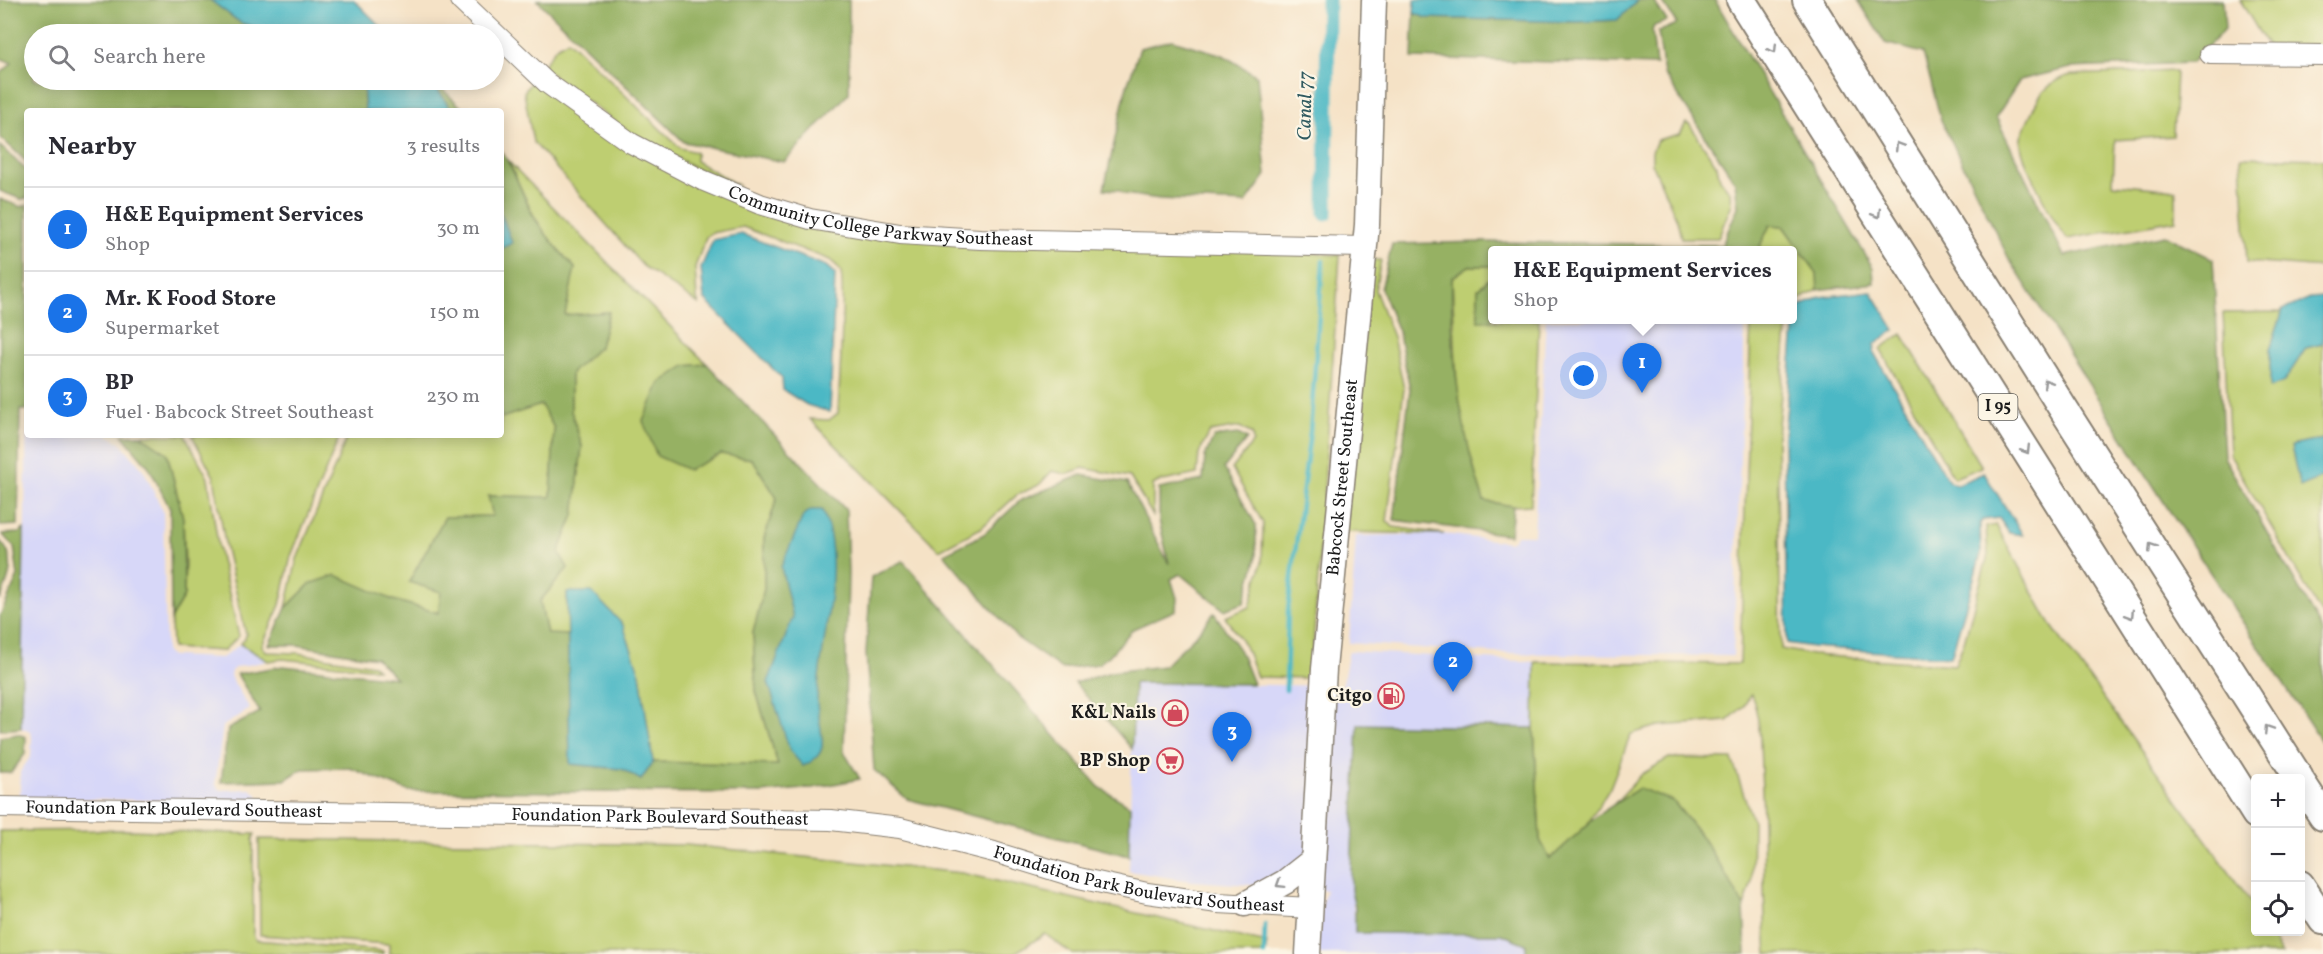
<!DOCTYPE html>
<meta charset="utf-8">
<style>
:root{--surface:#fff;--page:#f2f2f3;--text:#2b2b33;--muted:#7c7c81;--line:#e1e1e2;--accent:#1a73e8}
body{margin:0;font-family:Vollkorn,serif;background:var(--page);color:var(--text)}
.controls{position:absolute;right:18px;bottom:18px;display:grid;overflow:hidden;border-radius:6px;box-shadow:0 3px 15px #0003}
.controls button{width:54px;height:54px;display:grid;place-items:center;padding:0;border:0;border-bottom:2px solid var(--line);background:var(--surface);color:var(--text);font:30px sans-serif}
.you{position:absolute;left:1584px;top:376px;width:21px;height:21px;margin:-15px;border:4px solid #fff;border-radius:50%;background:#1a73e8;box-shadow:0 0 0 9px #1a73e833}
.badge{display:grid;place-items:center;width:39px;height:39px;border-radius:50%;background:var(--accent);color:#fff;font-size:20px;font-weight:700}
.pin{position:absolute;translate:-50% -50px;filter:drop-shadow(0 2px 3px #0008)}
.pin::after{content:'';position:absolute;top:32px;width:21px;height:18px;background:inherit;clip-path:polygon(0 0,100% 0,50% 100%)}
.popup{position:absolute;left:1488px;top:246px;width:309px;height:78px;box-sizing:border-box;display:grid;place-content:center;border-radius:6px;background:var(--surface);filter:drop-shadow(0 2px 4px #0005);font-size:20px;white-space:nowrap;color:var(--muted)}
.popup b{font-size:22px;color:var(--text)}
.popup::after{content:'';position:absolute;left:50%;top:100%;margin-left:-12px;border:12px solid transparent;border-top-color:var(--surface)}
.list{margin:0;padding:0;list-style:none}
h2{display:flex;justify-content:space-between;align-items:center;height:78px;margin:0;padding:0 24px;font-size:26px}
h2 small{font-size:20px;font-weight:400;color:var(--muted)}
.list li{display:grid;grid-template-columns:39px 1fr auto;gap:18px;align-items:center;box-sizing:border-box;height:84px;padding:0 24px;border-top:2px solid var(--line)}
.list b{display:block;font-size:22px;white-space:nowrap}
.list p{margin:0;font-size:20px;white-space:nowrap;color:var(--muted)}
.list em{font-size:20px;font-style:normal;color:var(--muted)}
.icon{flex:none;width:33px;height:33px;fill:none;stroke:currentColor;stroke-width:2;stroke-linecap:round;stroke-linejoin:round}
.map{position:relative;flex:none;width:2323px;height:954px;overflow:hidden}
.search{position:absolute;background:var(--surface);box-shadow:0 3px 15px #0003;left:24px;top:24px;width:480px;height:66px;display:flex;align-items:center;gap:15px;box-sizing:border-box;padding:0 21px;border-radius:33px;color:var(--muted);font-size:22px}
.panel{position:absolute;background:var(--surface);box-shadow:0 3px 15px #0003;left:24px;top:108px;width:480px;height:330px;border-radius:6px}
.map>svg:first-child{display:block}
.built{fill:#d7d7f8}
.green{fill:#bece71;stroke:#6d7546;stroke-width:1.5}
.forest{fill:#96b163;stroke:#596640;stroke-width:1.5}
.water{fill:#4bb8c5;stroke:#346a70;stroke-width:1.5}
.lines{fill:none;stroke-linecap:round;stroke-linejoin:round}
.stream{stroke:#4bb8c5;stroke-width:4.5}
.canal{stroke:#4bb8c5;stroke-width:15}
.minor-casing{stroke:#887f71;stroke-width:22}
.major-casing{stroke:#887f71;stroke-width:27}
.highway-casing{stroke:#887f71;stroke-width:32}
.minor{stroke:#fff;stroke-width:20}
.major{stroke:#fff;stroke-width:24}
.highway{stroke:#fff;stroke-width:28}
.oneway{stroke:#999}
.labels{text-anchor:middle;dominant-baseline:central;stroke-width:4.5;stroke-linejoin:round;paint-order:stroke}
.shield{fill:#fcf5e5;stroke:#5f5d58;stroke-width:1.5}
.shield-label{font-size:16px;font-weight:bold;fill:#1c1c1c}
.street-label{font-size:18px;fill:#1c1c1c;stroke:#fcf5e5}
.poi-label{font-size:18px;font-weight:bold;fill:#1c1c1c;stroke:#fcf5e5;text-anchor:end}
.water-label{font-size:20px;font-style:italic;fill:#2f5a60;stroke:#fcf5e5}
</style>
<div class="map">
<svg width="2323" height="954" viewBox="0 0 2323 954">
<rect width="100%" height="100%" fill="#fcf5e5"/>
<filter id="ink" filterUnits="userSpaceOnUse"><feTurbulence type="fractalNoise" baseFrequency=".0167" numOctaves="2"/><feDisplacementMap in="SourceGraphic" scale="12" xChannelSelector="R" yChannelSelector="G"/><feConvolveMatrix kernelMatrix="1 2 1 2 8 2 1 2 1" color-interpolation-filters="sRGB"/></filter>
<filter id="wash" filterUnits="userSpaceOnUse"><feTurbulence type="fractalNoise" baseFrequency=".008" numOctaves="4" result="noise"/><feDisplacementMap in="SourceGraphic" scale="24" xChannelSelector="R" yChannelSelector="G"/><feGaussianBlur stdDeviation="1.35" result="paint"/><feColorMatrix in="noise" values="0 0 0 0 0 0 0 0 0 0 0 0 0 0 0 0 0 1.4 0 .05"/><feComposite in="paint" operator="in"/></filter>
<g filter="url(#wash)">
<rect width="100%" height="100%" fill="#f5e2c6"/>
<!-- built -->
<path class="built" d="M1546,320h199l-12,336 -238,-3 -146,-10 7,-107 88,-2 65,8 5,-2 2,-5h18z
M27,417v18h81l13,8 23,28 19,40 3,142 6,3 50,2 18,-14 28,17 -32,6 -5,4 -1,5 20,33 -27,17 -8,58 5,6 31,-1 7,7 1,6 -239,-4v-26l11,-16 1,-19 -2,-6 -9,-3z
M1349,651l186,11 -1,66 -176,-4 -7,145 4,64 146,1 25,10v10h-210l5,-46 5,-18 -135,-9 -62,-10 4,-188 209,3z"/>
<!-- green -->
<path class="green" d="M2240,0h83v58l-52,-6z
M568,40l112,108 16,4v9l43,25 -34,-14 -71,-36 -92,-69 14,-20z
M2176,71l-3,65 -58,4 -2,44 63,6v30l-109,19c-12,-16 -50,-83 -46,-101 2,-10 9,-21 13,-31 7,-16 20,-27 37,-32z
M532,81l276,146 532,28 -29,423 -54,-1 -12,-31 -20,-29 25,-10 12,-45 1,-39 -31,-54 21,-27 -1,-8 -12,-7 -30,5 -11,21 -2,21 -39,8 -5,3v31l-23,-39 -47,-9 -17,6 -14,-3 -13,14 -22,10 -36,33 -42,22 -129,-131 19,1 9,-7c1,-20 8,-134 2,-143 -2,-4 -7,-7 -10,-10l-87,-33 -32,6 -5,4 -11,30 2,33 3,5 -57,-39 -110,-124 -9,-50z
M1686,123l4,2 27,41 3,13 10,13 1,14 -13,32h-37l-4,-18 -25,-57v-11l5,-12 23,-6z
M2241,157l82,2v109l-76,-6z
M508,161l199,203 -22,2 3,103 33,-15 31,5 25,39 -13,40v51l-11,44 3,58 22,74 -125,-3 -13,-88 -73,-81 1,42h-21l-7,-34 28,-33 -9,-16 15,-37 8,-69 -11,-35v-39l29,-26 9,-34 -45,3 11,-47 -22,-23 -19,-29z
M1770,225l13,1 34,47 1,17 -26,13v-53h-34z
M1371,260h10l-6,30 18,47 11,52 -17,132 6,6 51,7 -100,-2z
M1469,266h23v10l-14,13v32l61,-1 -8,185 -18,1 -29,-5 -15,-46 -12,-68 -5,-109z
M2283,310l-13,39 1,38 13,-6 22,-33 17,-4v95l-32,7 9,40 23,-9v140l-93,-162 -7,-142 58,-1z
M1751,320h37l-11,116 4,213 31,6 143,10 9,-23 24,-87 -2,-28 10,-2 55,100 204,283 1,24h14l12,22h-515c-5,-61 -2,-122 -6,-184 -1,-26 0,-51 -10,-76l-7,12 -17,15 -69,5 -27,8 -21,54 -23,37 -37,34 -10,-19 -6,-112 1,-66 205,2z
M1902,334l80,133 -28,11 -74,-129z
M541,404l13,24 -3,69 -62,-1 5,20 -49,1 -36,65 33,10 -4,21 -45,-13 -83,-16 -24,24 11,-49 51,-124h153v-17z
M140,435h45l23,43 11,73 20,85 -16,15 -51,-3 -1,-30 13,-22 1,-34 -2,-44 -16,-65z
M192,435h148l-49,121 -11,49 -18,41 5,6 30,1 76,12 4,4 -94,-10 -15,2 -28,-17 5,-5 1,-5 -20,-85 -12,-72z
M1669,758l63,1 21,63 -1,59 -8,26 -43,-71 -28,-35 -59,3 28,-30z
M128,830l127,4 -2,5v95l3,6 127,11v3h-383v-123z
M259,839l428,6 275,28 305,70 -2,11h-193l-27,-20 -32,20h-624v-10l-129,-9z"/>
<!-- forest -->
<path class="forest" d="M0,0h210l31,23 39,11h-246v46h326l3,3 2,28h-338v51l-27,-25v-63l12,-11 -12,-5z
M537,0h312v93l-65,69 -100,-20z
M1638,0h15l14,21 -13,5 -2,5 4,34 -244,-7 2,-45 12,5 151,4 40,-2z
M1661,0h54l158,268 1,15 -56,7 -1,-17 -34,-47 -13,-1 -12,25h-266v16h-23l-17,11c-2,76 8,153 32,224l29,5 -3,29 -116,-15 16,-131 -11,-55 -18,-45 11,-45 93,-2 237,3 16,-38 -3,-25 -71,-108 -6,-42 19,-8z
M1858,0h365l2,29 -34,34 -121,5 -50,12 -24,37 68,139 101,-21 48,24 11,198 99,174v113l-158,-240 -156,-245 -68,-139 -18,-67 -38,-10z
M1172,40l51,15 34,21 9,99 -20,28 -86,-4 -36,-5 -6,-4 -14,-1 22,-100 14,-41z
M431,80h2l32,31h-13z
M0,146l27,25v27l-6,1 -21,-8z
M501,151c15,20 21,45 33,66 12,19 26,35 41,51l-10,47 44,-3 -9,34 -29,27v38l11,35 -8,69 -15,37 9,16 -28,33 7,33 21,1 2,129 52,5 19,11 12,-18 125,3 -22,-74 -3,-58 11,-44v-50l13,-41 -25,-39 -31,-5 -33,16 -31,-14 -14,-35 17,-38 25,-17 22,-2 139,146 2,63 -4,179 16,27 -47,9 -51,5 -354,-2 -58,-23 -48,1 -17,11 -64,2 7,-53 32,-17 -23,-38 46,-8 113,12 -20,-20 -79,-13h-28l17,-37 24,-24 26,-9 57,25 45,13 3,-21 -32,-10 36,-65 48,-1 -5,-20 63,1 3,-69 -13,-23 -40,13v-169l10,-6 -10,-30z
M0,199l21,8 6,-2v205h-7l-2,115 -18,1z
M1492,276v44h5l-19,1v-32z
M1238,434l9,5 -23,29 32,57v35l-12,43 -20,7 -44,-36 -9,5 6,19 -1,12 -43,19 -24,27 -11,8 -36,5 -46,-32 -72,-83 40,-20 37,-34 60,-25 46,8 42,81 -10,-44v-31l44,-9 2,-24 9,-19z
M122,435h18l27,18 16,65 1,78 -13,22 -1,-109 -21,-42z
M24,529l-3,199 -21,2v-114l18,-40 -4,-29 -12,-13 17,-1z
M0,541c18,18 9,38 0,59z
M903,561l196,226 31,19 -1,50 -222,-57 -33,-29 -8,-117 5,-76z
M1214,613l26,38 13,33 -119,-1 -2,66 -57,-66 36,-11 53,-6 31,-30z
M1358,724l176,4 6,112 10,19 49,-45 40,-26 34,13 28,35 28,44 15,27 2,47h-220v-10l-25,-10 -146,-1v-27l-4,-15v-22z
M18,734l8,3 -1,17 -14,19h-11v-36z"/>
<!-- water -->
<path class="water" d="M210,0h144l34,34h-108l-39,-11z
M1415,0h223l-21,20 -40,2 -151,-4 -12,-5z
M360,80h71l21,31h-87l-2,-28z
M501,213l11,30 -11,6z
M741,234l85,32 9,8 -5,138 -23,-7 -24,-15 -1,-12 -78,-79 -3,-31 12,-28z
M1871,291l24,39 -20,14 -1,9 75,129 7,3 28,-12 39,62 -14,-2 -10,-15 -16,2 -3,3 1,31 -30,103 -138,-10 -26,-4 -3,-207 12,-127 24,-12z
M2323,297v47l-17,4 -22,34 -14,6v-39l13,-39 27,-12z
M2323,439v38l-23,10 -9,-41z
M811,510h11c25,54 -3,133 -5,191 0,14 7,34 5,46 -2,10 -11,15 -19,19l-13,-15 -22,-69 25,-65 -12,-50 22,-51z
M567,592h25l31,33 17,49 13,88 -12,18 -19,-11 -52,-5z"/>
<g class="lines">
<!-- stream -->
<path class="stream" d="M1286,690l2,-80 22,-178 13,-171
M1264,954l1,-29"/>
<!-- canal -->
<path class="canal" d="M1326,213l2,-213"/>
</g>
</g>
<g filter="url(#ink)">
<g class="lines">
<!-- minor casing -->
<g class="minor-casing">
<g id="minor">
<path id="s1" d="M460,0l87,83 84,60 71,37 58,24 50,15 90,15 80,5 385,8"/>
<path d="M2210,54l113,1"/>
<path id="s2" d="M0,807l831,13 69,8 94,24 85,26 68,15 71,10 93,5"/>
</g>
</g>
<!-- major casing -->
<g class="major-casing">
<g id="major">
<path d="M1245,904l40,-22 28,-22"/>
<path id="s3" d="M1308,954l16,-285 43,-444 7,-225"/>
</g>
</g>
<!-- highway casing -->
<g class="highway-casing">
<path id="highway" d="M1741,0l515,814
M1807,0l255,407 237,371
M2300,781l23,35
M2300,885l23,35"/>
</g>
<!-- minor -->
<use href="#minor" class="minor"/>
<!-- major -->
<use href="#major" class="major"/>
<!-- highway -->
<use href="#highway" class="highway"/>
</g>
<!-- one-way arrows -->
<defs><path id="oneway-chevron" d="M-2-3.5L2.5 0L-2 3.5" fill="none" stroke-width="1.6" stroke-linecap="round" stroke-linejoin="round" transform="scale(1.5)"/></defs>
<g class="oneway">
<use href="#oneway-chevron" transform="translate(1773 49) rotate(58)"/>
<use href="#oneway-chevron" transform="translate(1899 146) rotate(-122)"/>
<use href="#oneway-chevron" transform="translate(1877 214) rotate(58)"/>
<use href="#oneway-chevron" transform="translate(2047 383) rotate(-122)"/>
<use href="#oneway-chevron" transform="translate(2026 450) rotate(58)"/>
<use href="#oneway-chevron" transform="translate(2152 547) rotate(-123)"/>
<use href="#oneway-chevron" transform="translate(2130 615) rotate(58)"/>
<use href="#oneway-chevron" transform="translate(2268 729) rotate(-123)"/>
<use href="#oneway-chevron" transform="translate(1280 884) rotate(148)"/>
</g>
</g>
<!-- icons -->
<defs>
<g id="fuel-ring" transform="scale(1.35)"><circle r="9.5" fill="#fcf5e5" stroke="#d1495b" stroke-width="1.5"/><path d="M-5.5-6h7V0h2V4h1.3V-2.5L3-4.5l.8-.8L6-3V5H2.5V1h-1V6h-7ZM-4.2-4.7v3.2H.2V-4.7Z" fill="#d1495b"/></g>
<g id="shop-ring" transform="scale(1.35)"><circle r="9.5" fill="#fcf5e5" stroke="#d1495b" stroke-width="1.5"/><path d="M-5-2.5h2.3a2.7 3.5 0 0 1 5.4 0H5L5.5 6h-11ZM-1.5-2.5h3a1.5 2.3 0 0 0-3 0Z" fill="#d1495b"/></g>
<g id="supermarket-ring" transform="scale(1.35)"><circle r="9.5" fill="#fcf5e5" stroke="#d1495b" stroke-width="1.5"/><path d="M-6-5.5h2.5l.6 2H6L4.5 2H-2.5L-4.4-4H-6ZM-1.5 3.2a1.3 1.3 0 1 0 .1 0ZM3 3.2a1.3 1.3 0 1 0 .1 0Z" fill="#d1495b"/></g>
</defs>
<g fill-rule="evenodd">
<use href="#fuel-ring" x="1391" y="696"/>
<use href="#shop-ring" x="1175" y="713"/>
<use href="#supermarket-ring" x="1170" y="761"/>
</g>
<g class="labels">
<!-- shield labels -->
<rect class="shield" x="1978.5" y="394" width="39" height="26" rx="4.5"/>
<g class="shield-label">
<text x="1998" y="407">I 95</text>
</g>
<!-- street labels -->
<g class="street-label">
<text stroke="none"><textPath href="#s1" startOffset="488">Community College Parkway Southeast</textPath></text>
<text stroke="none"><textPath href="#s3" startOffset="478">Babcock Street Southeast</textPath></text>
<text stroke="none"><textPath href="#s2" startOffset="174">Foundation Park Boulevard Southeast</textPath></text>
<text stroke="none"><textPath href="#s2" startOffset="660">Foundation Park Boulevard Southeast</textPath></text>
<text stroke="none"><textPath href="#s2" startOffset="1146">Foundation Park Boulevard Southeast</textPath></text>
</g>
<!-- poi labels -->
<g class="poi-label">
<text x="1372" y="696">Citgo</text>
<text x="1156" y="713">K&amp;L Nails</text>
<text x="1150" y="761">BP Shop</text>
</g>
<!-- water labels -->
<g class="water-label">
<text transform="translate(1306 106) rotate(-89)">Canal 77</text>
</g>
</g>
</svg>
<div class="controls">
<button>+</button>
<button>−</button>
<button><svg class="icon" aria-label="locate" viewBox="0 0 24 24"><circle cx="12" cy="12" r="6"/><path d="M12 2v4M12 18v4M2 12h4M18 12h4"/></svg></button>
</div>
<div class="you"></div>
<div class="pin badge" style="left:1642px;top:393px">1</div>
<div class="popup"><b>H&amp;E Equipment Services</b>Shop</div>
<div class="pin badge" style="left:1453px;top:692px">2</div>
<div class="pin badge" style="left:1232px;top:762px">3</div>
<div class="search"><svg class="icon" aria-label="search" viewBox="0 0 24 24"><circle cx="10" cy="10" r="6"/><path d="M15 15l6 6"/></svg>Search here</div>
<section class="panel">
<h2>Nearby<small>3 results</small></h2>
<ul class="list">
<li><span class="badge">1</span><div><b>H&amp;E Equipment Services</b><p>Shop</p></div><em>30 m</em></li>
<li><span class="badge">2</span><div><b>Mr. K Food Store</b><p>Supermarket</p></div><em>150 m</em></li>
<li><span class="badge">3</span><div><b>BP</b><p>Fuel · Babcock Street Southeast</p></div><em>230 m</em></li>
</ul>
</section>
</div>
